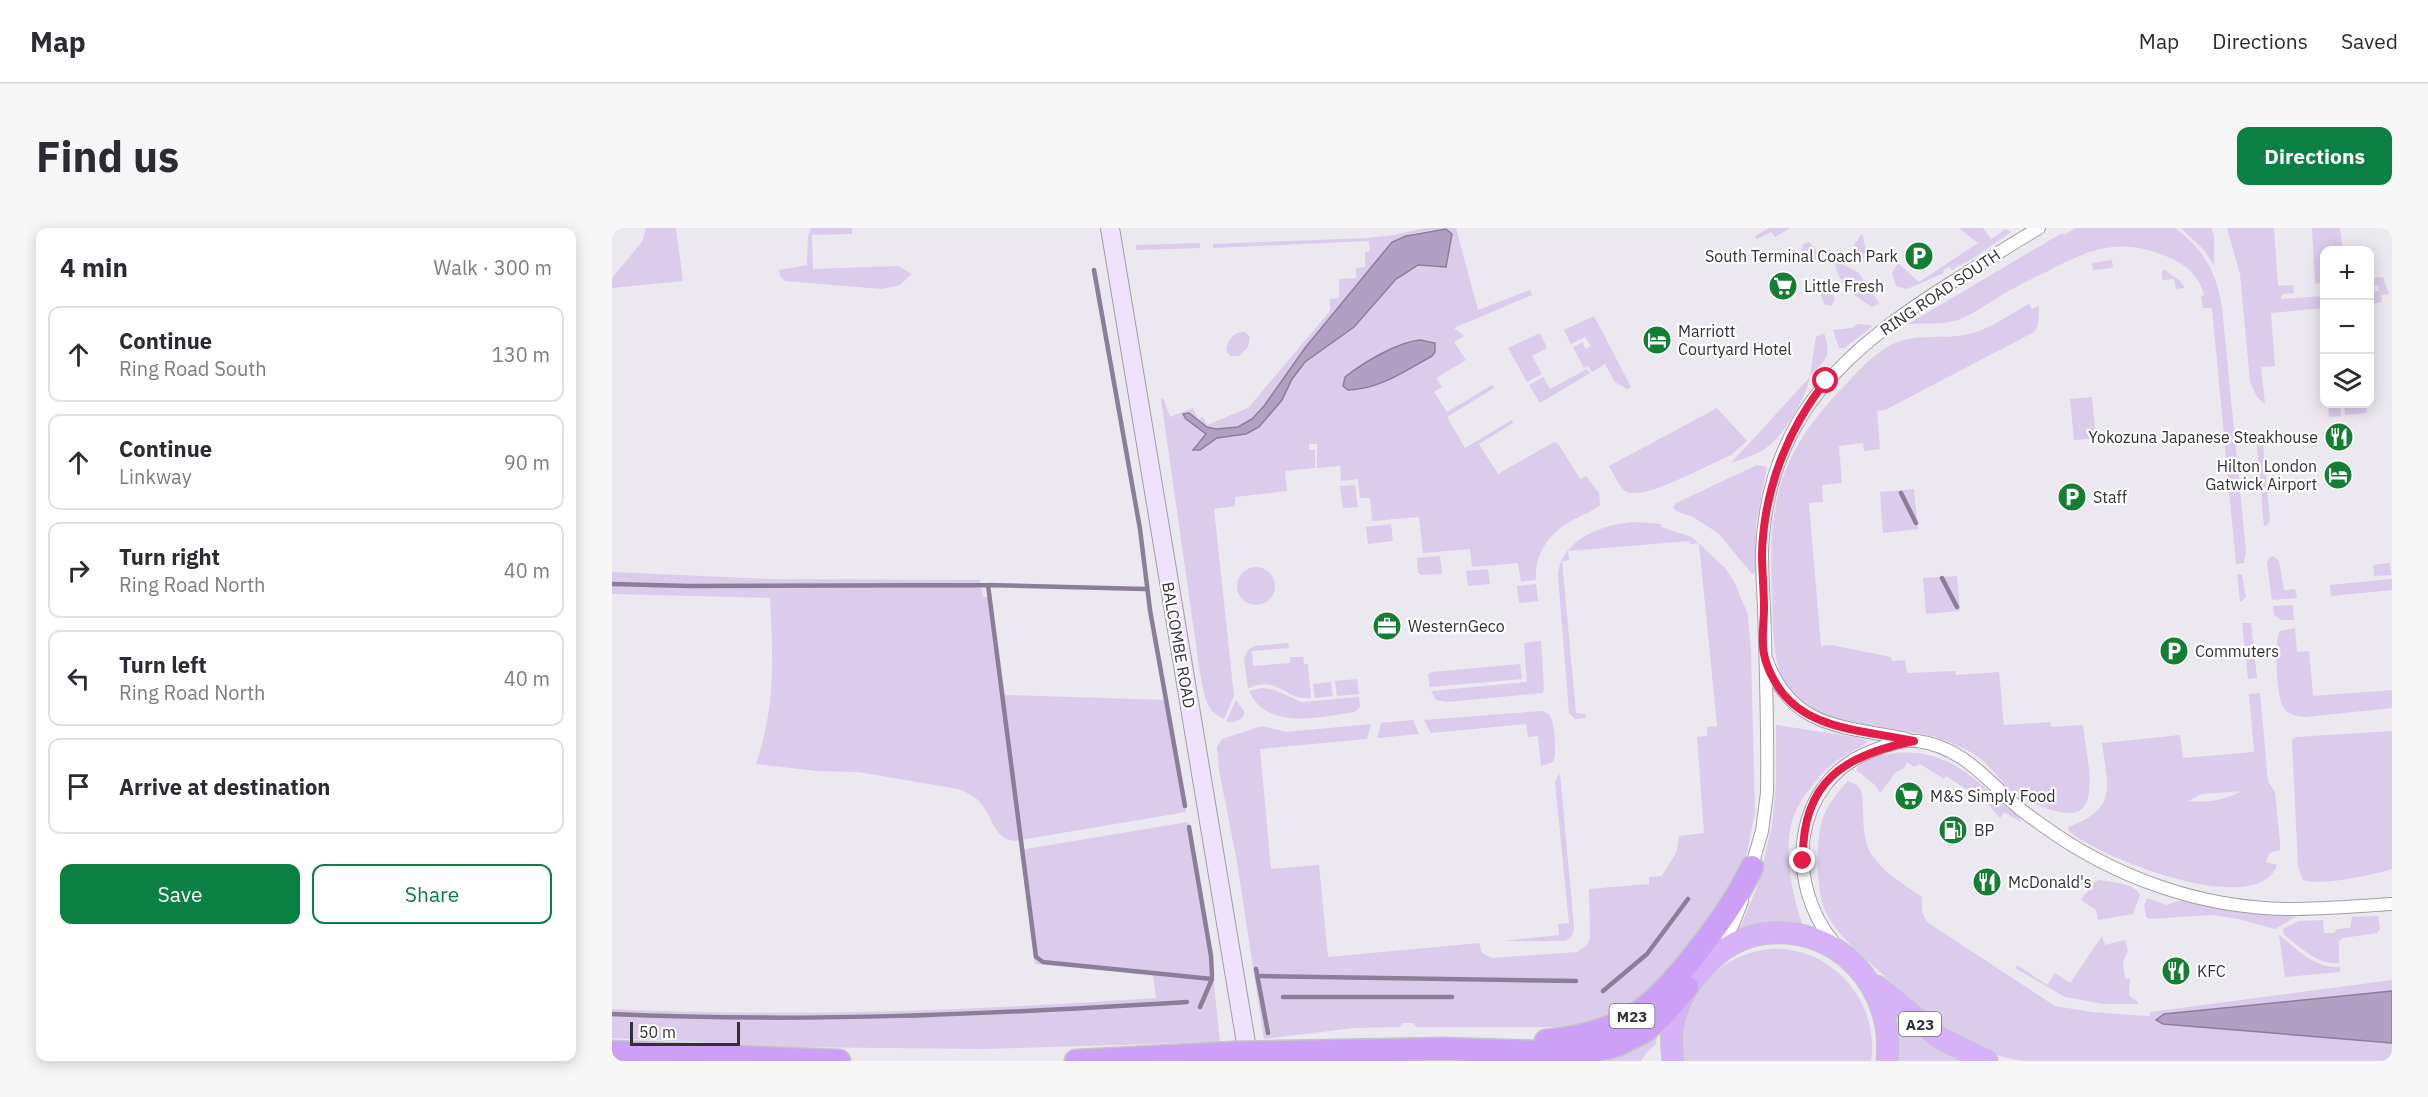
<!DOCTYPE html>
<meta charset="utf-8">
<style>
:root{--surface:#fff;--page:#f7f7f7;--text:#2b2b33;--muted:#7c7c81;--line:#e1e1e2;--accent:#0b8043}
body{margin:0;font-family:"IBM Plex Sans",sans-serif;background:var(--page);color:var(--text)}
.controls{position:absolute;right:18px;top:18px;display:grid;overflow:hidden;border-radius:12px;box-shadow:0 3px 15px #0003}
.controls button{width:54px;height:54px;display:grid;place-items:center;padding:0;border:0;border-bottom:2px solid var(--line);background:var(--surface);color:var(--text);font:30px sans-serif}
.scale{position:absolute;left:18px;bottom:15px;width:110px;box-sizing:border-box;padding-left:6px;border:3px solid #323134;border-top:0;font-size:16px;line-height:21px;white-space:nowrap;color:#323134;-webkit-text-stroke:4px #fff;paint-order:stroke}
.stop{position:absolute;width:18px;height:18px;margin:-14px;border:4px solid #e11d48;border-radius:50%;background:#fff}
.stop.end{background:#e11d48;border-color:#fff;box-shadow:0 2px 6px #0008}
.list{margin:0;padding:0;list-style:none}
h2{display:flex;justify-content:space-between;align-items:center;height:78px;margin:0;padding:0 24px;font-size:26px}
h2 small{font-size:20px;font-weight:400;color:var(--muted)}
.list li{display:grid;grid-template-columns:39px 1fr auto;gap:18px;align-items:center;box-sizing:border-box;height:96px;margin:0 12px 12px;padding:0 12px;border:2px solid var(--line);border-radius:12px}
.list b{display:block;font-size:22px;white-space:nowrap}
.list p{margin:0;font-size:20px;white-space:nowrap;color:var(--muted)}
.list em{font-size:20px;font-style:normal;color:var(--muted)}
.actions{display:flex;gap:12px;padding:18px 24px}
.actions a{flex:1;padding:14px 0;border:2px solid var(--accent);border-radius:12px;text-align:center;font-size:21px;color:var(--accent)}
.actions .main{background:var(--accent);color:#fff}
.icon{flex:none;width:33px;height:33px;fill:none;stroke:currentColor;stroke-width:2;stroke-linecap:round;stroke-linejoin:round}
.map{position:relative;flex:none;width:1780px;height:833px;overflow:hidden;border-radius:12px}
header{display:flex;align-items:center;gap:36px;box-sizing:border-box;height:84px;padding:0 30px;background:var(--surface);border-bottom:2px solid var(--line)}
header strong{font-size:28px}
nav{display:flex;gap:33px;margin-inline-start:auto;font-size:21px}
.intro{display:flex;align-items:center;justify-content:space-between;box-sizing:border-box;height:144px;padding:0 36px}
h1{margin:0;font-size:42px}
.button{padding:15px 27px;border-radius:12px;background:var(--accent);color:#fff;font-size:21px;font-weight:700}
main{display:flex;gap:36px;padding:0 36px}
aside{flex:1;background:var(--surface);border-radius:12px;box-shadow:0 3px 15px #0003}
.map>svg:first-child{display:block}
.green{fill:#dbcceb;fill-rule:evenodd}
.water{fill:#b1a0c3;stroke:#8b7f98;stroke-width:1.5}
.lines{fill:none;stroke-linecap:round;stroke-linejoin:round}
.stream{stroke:#8b7f98;stroke-width:4.5}
.minor-casing{stroke:#a29fa6;stroke-width:14}
.secondary-casing{stroke:#a29fa6;stroke-width:20}
.trunk-casing{stroke:#c6c5c6;stroke-width:23}
.motorway-casing{stroke:#c6c5c6;stroke-width:25}
.minor{stroke:#fff;stroke-width:12}
.secondary{stroke:#efe2fc;stroke-width:18}
.trunk{stroke:#d6b3f8;stroke-width:21}
.motorway{stroke:#cba0f6;stroke-width:22}
.motorway-bridge-casing{stroke:#c6c5c6;stroke-width:25;stroke-linecap:butt}
.motorway-bridge{stroke:#cba0f6;stroke-width:22}
.route{stroke:#e11d48;stroke-width:8}
.labels{text-anchor:middle;dominant-baseline:central;stroke-width:4.5;stroke-linejoin:round;paint-order:stroke}
.shield{fill:#fff;stroke:#706f71;stroke-width:1.5}
.shield-label{font-size:15px;font-weight:bold;fill:#323134}
.poi-label{font-size:16px;fill:#323134;stroke:#fff;text-anchor:start}
.street-label{font-size:16px;fill:#323134;stroke:#fff}
</style>
<header>
<strong>Map</strong>
<nav><a>Map</a><a>Directions</a><a>Saved</a></nav>
</header>
<div class="intro"><h1>Find us</h1><a class="button">Directions</a></div>
<main>
<aside>
<h2>4 min<small>Walk · 300 m</small></h2>
<ul class="list">
<li><svg class="icon" aria-label="ahead" viewBox="0 0 24 24"><path d="M12 20V5M6 11l6-6 6 6"/></svg><div><b>Continue</b><p>Ring Road South</p></div><em>130 m</em></li>
<li><svg class="icon" aria-label="ahead" viewBox="0 0 24 24"><path d="M12 20V5M6 11l6-6 6 6"/></svg><div><b>Continue</b><p>Linkway</p></div><em>90 m</em></li>
<li><svg class="icon" aria-label="right" viewBox="0 0 24 24"><path d="M7 20v-9h11M14 6l5 5-5 5"/></svg><div><b>Turn right</b><p>Ring Road North</p></div><em>40 m</em></li>
<li><svg class="icon" aria-label="left" viewBox="0 0 24 24"><path d="M17 20v-9H6M10 6l-5 5 5 5"/></svg><div><b>Turn left</b><p>Ring Road North</p></div><em>40 m</em></li>
<li><svg class="icon" aria-label="arrive" viewBox="0 0 24 24"><path d="M6 21V4h12l-3 4 3 4H6"/></svg><div><b>Arrive at destination</b></div></li>
</ul>
<div class="actions"><a class="main">Save</a><a>Share</a></div>
</aside>
<div class="map">
<svg width="1780" height="833" viewBox="0 0 1780 833">
<rect width="100%" height="100%" fill="#ebe8ef"/>
<!-- green -->
<path class="green" d="M34,0h30l7,53 -71,7v-10l30,-36z
M199,0h41v6l-40,1 1,34 85,-3 14,8 -12,11 -18,4 -97,-8 -5,-5 -1,-6 28,-5 1,-29z
M813,0h31l22,82 52,-20 2,5 -78,33 10,8 -10,6 12,18 -30,18 6,9 -8,5 13,20 45,-27 2,3 -47,29 18,31 47,-28 1,3 -34,21 19,30 56,-32 5,3 21,34 6,-3 13,17 1,12c-6,6 -14,8 -21,12 -26,12 -45,33 -43,63l-15,2 -3,-19 -46,4 -2,-18 -47,4 -4,-36 -47,4 -2,-23h-10l-2,-19 -17,2 -1,-15 -23,2v-24h-8v6h6v18l-30,3 2,20 -52,6v9l-21,3 20,187 -10,23c-20,-8 -20,-28 -24,-46l-39,-274 2,-1 7,19 23,-9 5,11 5,-2 4,8 41,-17 82,-97v-12l9,-1v-19l17,-1v-10l9,-1v-15l5,-1 -1,-10 -156,7v-4l155,-6 26,-3zM837,2l3,6 -6,30 -21,-2 -19,8 -18,15 -34,40 -45,31 -17,21 -10,21 -43,36 -22,2 -23,8 12,-12 -20,-15 -2,-6c16,1 18,21 46,16 9,-2 17,-6 24,-12 21,-19 33,-46 50,-67 28,-37 60,-71 88,-108 13,-9 41,-13 57,-12zM808,112l-47,45 -14,5 -16,-4v-5l5,-7c23,-12 45,-32 72,-34z
M1157,0h21l-15,9 -4,-5 -14,7 -2,-3z
M1347,0h24l8,11 15,-10 5,3 -39,27 -21,11 -1,-3 -7,3 1,3 -37,16 -11,-3 -4,-13 6,-10 21,19 59,-39z
M1464,0h99c29,22 41,43 47,79l24,245 -2,11 -8,1 -24,-256h-9l-2,-12 3,-1c-4,-19 -19,-31 -36,-38 -49,-21 -78,-8 -122,15 -15,7 -30,14 -44,23 -14,8 -28,19 -44,25 -15,5 -34,3 -50,4l154,-91 2,2z
M1569,0h30l3,7v30l-10,-15z
M1615,0h47l4,58 15,-1 1,8 -12,1 -1,5 43,-3v12l-53,5 4,53 -14,1 4,37 -8,-7 -7,-15 -10,-108z
M1700,0h28l3,22h-19v32l-9,2z
M1250,6l6,22 -7,4 -7,-15z
M1197,14l6,6 3,7 -5,7 -7,-1 -4,-11 1,-6z
M588,15v5l-61,2h-3v-5z
M1223,32l24,13 20,30 -7,4c-16,-10 -37,-26 -37,-47z
M1500,32l1,8 -20,2 -1,-7z
M1553,42l15,11 5,7 -9,1 -2,-10 -12,1v-9z
M1771,49l6,17 -8,1 1,7 -12,2v-12l9,-1 -1,-6 -8,1v-8z
M1216,58l7,13 -4,7 -7,-2 -4,-12 2,-5z
M1417,76l3,5 7,-3v2l-1,17 -4,7 -149,78 -8,1 3,38 -16,2 -1,-8 -24,3 3,37 -20,2 1,17 -14,1 12,143 10,-1 60,12 1,4 13,-1 2,13 48,-2 1,4 43,-3 5,53 46,-3 1,5 32,-2c2,20 11,56 4,76 -9,28 -62,-1 -76,-11 -11,-9 -19,-22 -30,-31 -8,-6 -16,-10 -25,-14 -42,-22 -128,-14 -159,-45 -29,-28 -23,-78 -25,-114 -5,-92 13,-141 78,-206 13,-14 30,-32 48,-38 22,-8 45,-3 67,-7 22,-4 44,-20 64,-31z
M982,88l37,71 -4,2 -12,-7 -10,-18 -13,8 -4,-6 -4,2 -11,-21 10,-5 2,7 6,-3 -6,-9 -14,7 -7,-14z
M1246,96l13,1 1,2 -28,21h-5l-6,-18 19,-2z
M633,104l5,5 -2,10 -9,9h-9l-4,-6c2,-10 8,-19 19,-18z
M928,105l7,15 -15,8 10,18 -15,8 -19,-34z
M1212,105c8,24 2,26 -14,43l6,-39z
M975,141l3,4 -50,30 -11,-18 14,-8 7,12z
M1198,149c-4,21 -27,60 -44,71 -10,7 -23,11 -35,15z
M1480,169l4,41 -22,2 -4,-41z
M1716,176h12l1,12 -12,1z
M1732,176h22l1,9 -22,2z
M1105,180l30,33 -16,14c-19,8 -88,46 -104,37 -8,-4 -13,-18 -18,-26z
M1644,207l5,3 2,8 7,74 -2,4 -4,2z
M1145,237l10,2 -11,57 -1,48 -3,2 -34,-41 -25,-16 -17,-6 -3,-4 3,-4z
M743,257l3,22 -15,1 -3,-22z
M1302,261l4,40 -35,4 -3,-41z
M1022,294l27,2v3l31,10 33,31 9,13 14,34 3,38 4,160 -8,39 -10,27 -74,105 -51,35 -47,8h-149l-3,-4h-10l-4,4 -45,1 -90,11 -27,-177 -18,-92 -2,-23 5,-8 40,-13 24,6 85,-8 -4,15 -107,10 11,120 48,-4 9,92 151,-14 3,10 10,5 85,-6 10,-7 3,-7 -1,-49 60,-5v-7l13,-1 15,-25 2,-15 25,-3 -7,-96 10,-1v-9l10,-1 -18,-183 -9,1 -1,-3 -121,10 1,9 -7,1 14,152 9,1 1,4 -11,1 -6,-6 -11,-138c3,-36 45,-51 76,-53z
M779,296l2,17 -25,3 -2,-17z
M828,328l2,18 -21,1 -3,-3 -1,-14z
M1661,328l6,5 5,29 11,-1 2,9 -25,2 -5,-37 2,-5z
M1777,329l2,18 -17,1 -1,-11 16,-2z
M625 358a19 19 0 1 1 38 0a19 19 0 1 1-38 0Z
M876,341l2,15 -22,2 -2,-15z
M0,344l157,7 211,1 3,17h8l14,98 162,5 19,112 -171,29c-20,-2 -22,-21 -32,-35 -6,-9 -15,-13 -25,-17l-100,-17 -41,-1 -61,-7c20,-60 17,-104 14,-166l-158,-4z
M1625,346l5,1 4,22 -4,4 -2,1z
M1345,348l3,35 -34,3 -3,-36z
M1780,351v11l-61,6 -1,-11z
M924,356l2,17 -19,2 -2,-17z
M1681,377l1,15h-13l-7,-5 -1,-9z
M1630,395h9l6,55 -9,1z
M1683,400l2,24 12,-1 4,45 79,-6v18l-87,9c-9,-1 -17,-2 -22,-10 -6,-9 -10,-67 -3,-76z
M929,413l3,48 -1,4 -95,9 -12,-2 -5,-9 96,-9 -3,-39z
M676,415l1,5 -37,3 1,15 37,-3v-6h13l1,7h4l3,34c-27,3 -30,-23 -63,-10l-4,-30 5,-9 6,-3z
M908,436l2,15 -92,8 -2,-13 4,-2z
M745,451l2,15 -22,2 -2,-15z
M719,454l2,14 -18,2 -2,-14z
M650,460l13,2 26,12 58,-5 1,10 -5,5c-35,5 -88,19 -106,-21z
M1648,465l8,88 7,11 5,51v7l-11,3 -3,9 11,3c-19,56 -179,-8 -208,-34l-1,-4c50,-18 40,-39 34,-84l78,-8 3,23 71,-6 -5,-58zM1630,563c-16,9 -36,12 -54,10l14,-7z
M624,472l8,11v4c-4,6 -11,9 -18,6z
M929,483c4,1 7,2 9,5 5,7 7,40 3,46l-12,4 -3,-30 -10,1 -2,-13 -95,9 -7,-13z
M801,492l6,14 -42,4 4,-15z
M1164,497l85,13 7,4c-13,9 -27,14 -39,25 -13,12 -28,31 -35,48 -12,31 -2,83 10,113l-65,2 19,-45 14,-60 4,-40z
M1780,503v138c-19,6 -70,17 -89,11l-5,-13 -6,-127 4,-3z
M1283,525c57,-5 84,31 124,64l2,5 -17,-10 -4,6 -14,-16 -40,-26 -2,3 -24,-15 -6,3 -7,-5 -3,6 -8,4 -16,21 -5,-8 -19,-15c6,-12 26,-15 39,-17z
M948,545l14,153c0,8 -3,14 -11,15h-59l55,-6 -1,-11 11,-1 -14,-141z
M1236,553l9,4 4,5c3,15 1,31 4,47 4,28 36,45 57,60v15l5,10 128,84 37,6 55,4h3v-4l242,-32v11l-228,23 -7,8 235,21v18h-366c-34,-3 -72,-22 -99,-44 -16,-13 -30,-30 -46,-44 -19,-17 -43,-37 -55,-60 -10,-19 -11,-75 -3,-95 5,-14 15,-26 25,-37z
M576,594l23,134 9,86 -236,7 -196,-2 -176,-9v-29c182,9 363,1 544,-11l-3,-23 -118,-11 -15,-114z
M1486,652c13,2 37,3 42,15l-7,19 -35,6 -2,-10 -15,-10 12,-16z
M1535,670l20,7 16,-5 53,11 61,5 -22,13 -37,-10 -26,-4 -62,4 -4,-2 -2,-11z
M1766,688l2,13 -3,4 -34,5 -4,3v22c-22,2 -38,-16 -55,-28l-1,-6 16,-8 24,-1 1,13h10l3,-4 13,-1 2,-11z
M1667,707c18,14 36,34 61,32v5l-55,5z
M1490,708l3,9 20,-5 3,11 -5,11 2,17 5,-1 -1,18 8,5 1,3h-35l-38,-7 -50,-29 2,-3 30,20 8,-12 15,10z
M1157,721c62,-4 111,52 102,112h-189c0,-9 -1,-19 -1,-28 4,-46 45,-79 88,-84z
M1281,787l34,25 38,21h-69l2,-17z
M1045,805l-1,11 -9,8 -6,9h-53z"/>
<!-- water -->
<path class="water" d="M834,1l6,5 -6,33 -28,-2 -22,14 -42,48 -49,35 -13,17 -10,21 -23,27 -13,7 -29,4 -17,12h-7l13,-16 -20,-15 -3,-5 6,-1 18,14 9,2 22,-2 14,-8 12,-13 41,-58 87,-106 14,-6z
M808,112l15,3v9l-3,4c-25,14 -54,34 -84,34l-5,-4 2,-9c18,-14 52,-35 75,-37z
M1780,763v52l-229,-19 -7,-4 8,-6z"/>
<g class="lines">
<!-- stream -->
<path class="stream" d="M482,42l46,259 10,81 35,196
M1289,265l15,30
M1330,350l15,29
M0,356l77,2 299,-1 48,372 7,5 169,17 -12,28
M376,357l157,4
M577,599l22,129 1,20
M644,741l12,64
M649,748l315,5
M991,763l44,-37 41,-55
M671,769h169
M0,786c192,9 383,0 575,-12"/>
<!-- minor casing -->
<g class="minor-casing">
<path id="minor" d="M1155,433c26,69 78,65 140,78
M1138,644l12,-41 5,-38c1,-62 -1,-125 -3,-186 -1,-18 -2,-37 -2,-55 5,-136 85,-204 192,-271 28,-18 56,-36 85,-53
M1223,716c-52,-61 -43,-163 37,-193 13,-5 31,-12 45,-10 41,5 65,33 93,59 10,10 22,18 32,25 71,52 158,83 246,84 35,0 69,-3 104,-5
M1105,721l16,-25 9,-23"/>
</g>
<!-- secondary casing -->
<g class="secondary-casing">
<path id="secondary" d="M498,0l139,833"/>
</g>
<!-- trunk casing -->
<g class="trunk-casing">
<path id="trunk" d="M1265,758l63,52 47,23
M1061,833c-1,-12 -3,-25 0,-37 8,-41 46,-83 89,-90 76,-11 133,54 125,127"/>
</g>
<!-- motorway casing -->
<g class="motorway-casing">
<path id="motorway" d="M934,813c31,-3 61,-10 88,-26 37,-22 100,-108 118,-148
M0,824l227,9
M671,824l160,-3 128,4 23,-2 23,-6 28,-14 16,-14 26,-30
M464,833l157,-8"/>
</g>
<!-- minor -->
<use href="#minor" class="minor"/>
<!-- secondary -->
<use href="#secondary" class="secondary"/>
<!-- trunk -->
<use href="#trunk" class="trunk"/>
<!-- motorway -->
<use href="#motorway" class="motorway"/>
<!-- motorway-bridge casing -->
<g class="motorway-bridge-casing">
<path id="motorway-bridge" d="M621,825l50,-1"/>
</g>
<!-- motorway-bridge -->
<use href="#motorway-bridge" class="motorway-bridge"/>
</g>
<g class="lines">
<!-- route -->
<path class="route" d="M1191,633c-2,-79 41,-106 111,-120 -39,-9 -94,-10 -124,-40 -12,-11 -23,-31 -26,-47 -3,-15 0,-31 0,-46 0,-18 -2,-37 -2,-55 2,-63 25,-123 64,-172"/>
</g>
<!-- icons -->
<defs>
<g id="parking-disc" transform="scale(1.5)"><circle r="9.5" fill="#147e33" stroke="#fff"/><path d="M-3.5-5.5H1a3.5 3.5 0 0 1 0 7H-1V5.5H-3.5ZM-1-3.4V-.6H.8a1.4 1.4 0 0 0 0-2.8Z" fill="#fff"/></g>
<g id="supermarket-disc" transform="scale(1.5)"><circle r="9.5" fill="#147e33" stroke="#fff"/><path d="M-6-5.5h2.5l.6 2H6L4.5 2H-2.5L-4.4-4H-6ZM-1.5 3.2a1.3 1.3 0 1 0 .1 0ZM3 3.2a1.3 1.3 0 1 0 .1 0Z" fill="#fff"/></g>
<g id="hotel-disc" transform="scale(1.5)"><circle r="9.5" fill="#147e33" stroke="#fff"/><path d="M-6-4.5h1.5V1H6V5H4.5V3h-9V5H-6ZM-4 0a1.8 1.8 0 1 1 3.6 0ZM.5 0V-2.5h3Q6-2.5 6 0Z" fill="#fff"/></g>
<g id="restaurant-disc" transform="scale(1.5)"><circle r="9.5" fill="#147e33" stroke="#fff"/><path d="M-5-6h1v4h1v-4h1v4h1v-4h1v5L-1.5 .5V6h-2V.5L-5-1ZM5-6V6H3V1.5H1.5Q1.5-4 5-6Z" fill="#fff"/></g>
<g id="office-disc" transform="scale(1.5)"><circle r="9.5" fill="#147e33" stroke="#fff"/><path d="M-6-3h4V-5.5h4V-3h4V5H-6ZM-1-4.5V-3h2v-1.5ZM-6 0V1H6V0Z" fill="#fff"/></g>
<g id="fuel-disc" transform="scale(1.5)"><circle r="9.5" fill="#147e33" stroke="#fff"/><path d="M-5.5-6h7V0h2V4h1.3V-2.5L3-4.5l.8-.8L6-3V5H2.5V1h-1V6h-7ZM-4.2-4.7v3.2H.2V-4.7Z" fill="#fff"/></g>
</defs>
<g fill-rule="evenodd">
<use href="#parking-disc" x="1307" y="28"/>
<use href="#supermarket-disc" x="1171" y="58"/>
<use href="#hotel-disc" x="1045" y="112"/>
<use href="#restaurant-disc" x="1727" y="209"/>
<use href="#hotel-disc" x="1726" y="247"/>
<use href="#parking-disc" x="1460" y="269"/>
<use href="#office-disc" x="775" y="398"/>
<use href="#parking-disc" x="1562" y="423"/>
<use href="#supermarket-disc" x="1297" y="568"/>
<use href="#fuel-disc" x="1341" y="602"/>
<use href="#restaurant-disc" x="1375" y="654"/>
<use href="#restaurant-disc" x="1564" y="743"/>
</g>
<g class="labels">
<!-- shield labels -->
<g class="shield">
<rect x="997.5" y="776" width="45" height="24" rx="4.5"/>
<rect x="1287" y="784" width="42" height="24" rx="4.5"/>
</g>
<g class="shield-label">
<text x="1020" y="788">M23</text>
<text x="1308" y="796">A23</text>
</g>
<!-- poi labels -->
<g class="poi-label">
<text x="1286" y="28" text-anchor="end">South Terminal Coach Park</text>
<text x="1192" y="58">Little Fresh</text>
<text x="1066" y="103">Marriott<tspan x="1066" dy="18">Courtyard Hotel</tspan></text>
<text x="1706" y="209" text-anchor="end">Yokozuna Japanese Steakhouse</text>
<text x="1705" y="238" text-anchor="end">Hilton London<tspan x="1705" dy="18">Gatwick Airport</tspan></text>
<text x="1481" y="269">Staff</text>
<text x="796" y="398">WesternGeco</text>
<text x="1583" y="423">Commuters</text>
<text x="1318" y="568">M&amp;S Simply Food</text>
<text x="1362" y="602">BP</text>
<text x="1396" y="654">McDonald's</text>
<text x="1585" y="743">KFC</text>
</g>
<!-- street labels -->
<g class="street-label">
<text transform="translate(1328 64) rotate(-34)">RING ROAD SOUTH</text>
<text transform="translate(567 417) rotate(80)">BALCOMBE ROAD</text>
</g>
</g>
</svg>
<div class="controls">
<button>+</button>
<button>−</button>
<button><svg class="icon" aria-label="layers" viewBox="0 0 24 24"><path d="M12 4l9 5-9 5-9-5zM3 14l9 5 9-5"/></svg></button>
</div>
<div class="scale">50 m</div>
<div class="stop" style="left:1214px;top:153px"></div>
<div class="stop end" style="left:1191px;top:633px"></div>
</div>
</main>
